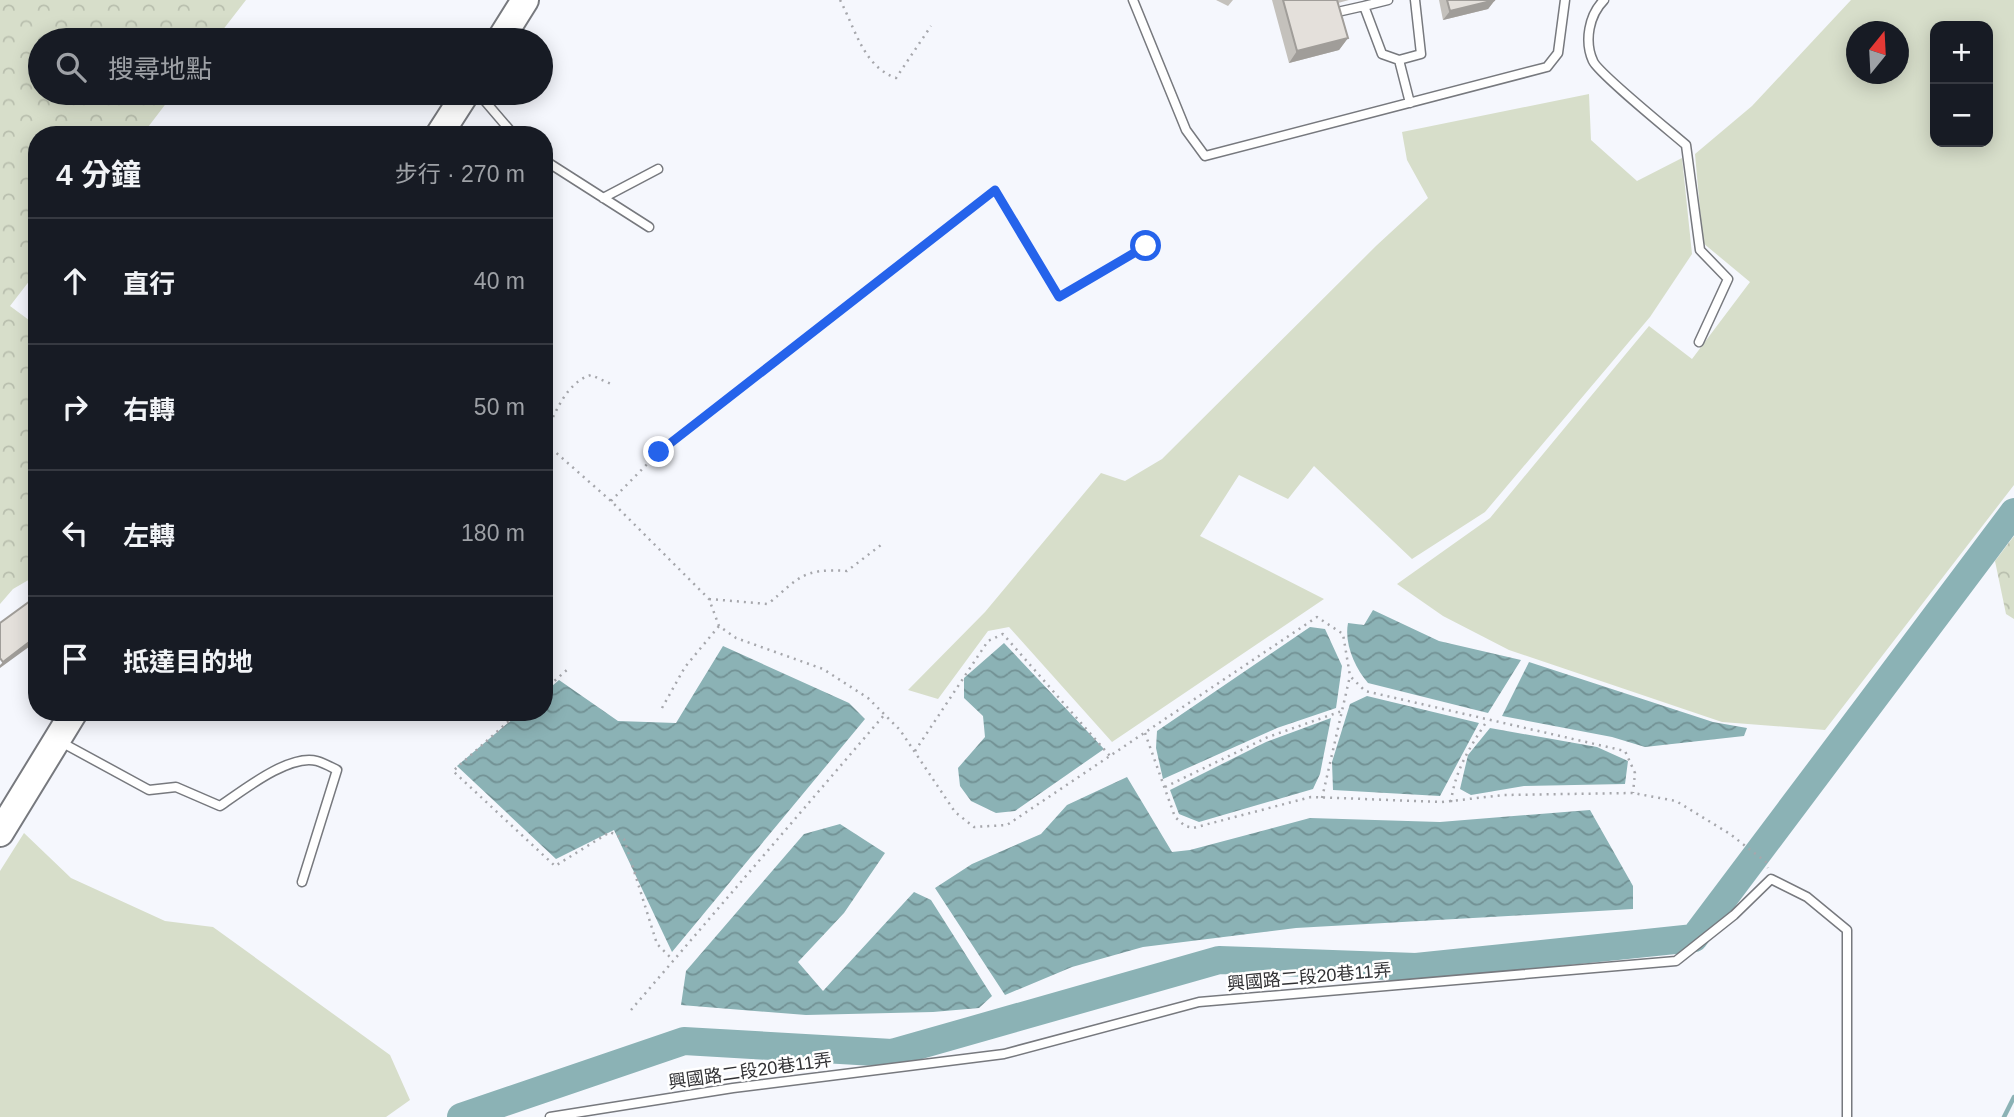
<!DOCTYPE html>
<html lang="zh-TW">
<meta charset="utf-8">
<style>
:root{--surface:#171b24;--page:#20242c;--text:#f1f3f6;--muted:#9ea1a6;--line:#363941}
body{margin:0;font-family:Arial,"Noto Sans TC",sans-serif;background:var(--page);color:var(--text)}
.controls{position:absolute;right:21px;top:21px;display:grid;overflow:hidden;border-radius:14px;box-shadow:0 4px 18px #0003}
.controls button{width:63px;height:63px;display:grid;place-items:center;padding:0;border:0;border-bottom:2px solid var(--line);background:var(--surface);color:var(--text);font:35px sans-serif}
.compass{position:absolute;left:1846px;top:21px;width:63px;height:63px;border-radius:50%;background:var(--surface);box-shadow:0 4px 18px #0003;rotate:18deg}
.stop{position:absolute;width:21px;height:21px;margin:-16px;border:5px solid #2563eb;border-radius:50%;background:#fff}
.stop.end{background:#2563eb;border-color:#fff;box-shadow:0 2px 7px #0008}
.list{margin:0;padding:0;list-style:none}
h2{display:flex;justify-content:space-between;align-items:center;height:91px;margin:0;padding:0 28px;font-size:30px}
h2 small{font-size:23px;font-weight:400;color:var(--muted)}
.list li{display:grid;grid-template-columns:46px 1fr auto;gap:21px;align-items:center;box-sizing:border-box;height:126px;padding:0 28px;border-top:2px solid var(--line)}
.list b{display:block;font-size:26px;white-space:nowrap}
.list em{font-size:23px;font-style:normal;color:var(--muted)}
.icon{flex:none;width:38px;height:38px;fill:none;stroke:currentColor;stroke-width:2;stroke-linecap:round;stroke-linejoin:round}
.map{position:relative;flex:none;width:2014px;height:1117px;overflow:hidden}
.search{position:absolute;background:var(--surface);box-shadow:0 4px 18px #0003;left:28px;top:28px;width:525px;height:77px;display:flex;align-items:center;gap:18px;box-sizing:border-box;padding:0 24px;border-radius:38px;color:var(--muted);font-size:26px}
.panel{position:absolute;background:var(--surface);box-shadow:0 4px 18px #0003;left:28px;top:126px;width:525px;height:595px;border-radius:28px}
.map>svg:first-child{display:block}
.green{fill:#d7deca;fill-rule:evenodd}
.park{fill:url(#park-crowns)}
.water{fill:url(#water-waves)}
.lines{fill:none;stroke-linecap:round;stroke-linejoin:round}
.stream{stroke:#8bb2b5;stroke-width:4.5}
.river{stroke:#8bb2b5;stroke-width:28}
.service-casing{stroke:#77797e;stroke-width:11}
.primary-casing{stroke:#77797e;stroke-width:30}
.path{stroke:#a6a7ac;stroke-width:2.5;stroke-dasharray:2 5;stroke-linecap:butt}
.service{stroke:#fff;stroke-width:8}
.primary{stroke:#fff;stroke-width:26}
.wall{fill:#c4c1bc}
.shaded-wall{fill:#a09d99}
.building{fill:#e4e0db;stroke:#a09d99;stroke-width:2}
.route{stroke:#2563eb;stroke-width:9}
.labels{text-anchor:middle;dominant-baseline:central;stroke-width:5;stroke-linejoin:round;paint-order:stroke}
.street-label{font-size:18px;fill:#313134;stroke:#fff}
</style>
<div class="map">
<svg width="2014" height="1117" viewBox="0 0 2014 1117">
<defs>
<pattern id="park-crowns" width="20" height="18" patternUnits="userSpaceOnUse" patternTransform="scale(1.75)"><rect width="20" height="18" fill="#d7deca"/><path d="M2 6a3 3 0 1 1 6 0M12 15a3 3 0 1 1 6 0" fill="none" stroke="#b9bfae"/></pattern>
<pattern id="water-waves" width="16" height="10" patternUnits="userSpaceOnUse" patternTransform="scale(1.75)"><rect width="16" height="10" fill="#8bb2b5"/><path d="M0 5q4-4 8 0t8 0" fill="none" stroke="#729194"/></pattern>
</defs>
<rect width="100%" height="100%" fill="#f5f7fd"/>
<!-- green -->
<path class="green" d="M1851,0h163v485l-189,245 -103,-8 -213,-72 -66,-34 -46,-32 93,-66 159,-192 43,33 58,-77 -47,-39 -8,-89 57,-48zM1935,26h53v116h-53zM1856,32h42v42h-42z
M1589,94l2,46 46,41 45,-23 10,96 -42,63 -165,195 -73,47 -98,-93 -26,33 -49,-24 -39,61 124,63 -212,143 -103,-115 -21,4 -50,68 -30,-9 77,-78 116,-139 24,8 37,-22 215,-214 51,-47 -21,-38 -5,-28z
M24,833l47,45 94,43 48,6 177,128 20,45 -24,17h-386v-246z"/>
<!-- park -->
<path class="park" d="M0,0h246l-31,40h-175v53h134l-32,42h-105v136l-27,35 27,20v249l-24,14 -13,15z
M2014,536v83l-8,-5 -11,-53z"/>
<!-- water -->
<path class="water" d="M1373,610l66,31 82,19 -33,53 -120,-30c-13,-15 -24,-39 -20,-60l16,2z
M1310,627l15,2 17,37 -6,42 -59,20 -114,51 -7,-31 1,-17z
M1004,643l100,106 -89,62 -19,2 -25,-12 -11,-15 -2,-18 27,-31 -2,-21 -19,-18v-20z
M723,646l126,57 16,16 -193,233 -58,-122 -58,29 -99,-93 64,-54h23v-19l15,-13 59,41 58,2z
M1529,662l184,60 34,6 -3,8 -99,11 -33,-10 -110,-21z
M1367,696l112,27 -39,73 -107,-6 -1,-28 18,-58z
M1331,718l-11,56 -7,15 -114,33 -20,-8 -9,-24 96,-48z
M1490,728l107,19 31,14 -3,23 -101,2 -53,9 -11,-6 8,-34z
M1127,777l45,75 18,-2 120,-32 130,4 150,-12 43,76v23l-337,19 -153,19 -71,20 -67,28 -70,-107 37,-24 69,-30 26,-29z
M840,824l45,29 -41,60 -46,49 25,29 91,-99 17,8 61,96 -13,12 -46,4 -127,3 -125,-10 5,-34 118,-137z"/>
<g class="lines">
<!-- stream -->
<path class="stream" d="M2004,1117l10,-20"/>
<!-- river -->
<path class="river" d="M461,1117l223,-76 208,12 327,-93 197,7 278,-29 320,-426"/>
<!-- service casing -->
<g class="service-casing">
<path id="service" d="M1133,0l53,130 19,26 342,-89 11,-14 7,-53
M1388,0l-24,6 18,48 17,6 22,-6 -6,-54
M1604,0c-15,15 -20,41 -11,61 5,12 78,71 93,84l14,105 28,29 -29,63
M1333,13l31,-7
M1399,60l11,43
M478,93l36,42
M544,160l105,67
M603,198l55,-29
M59,741l90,49 27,-3 44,19c22,-15 70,-53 97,-45 7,2 14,6 20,9l-35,112
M550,1117l183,-29 271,-34 195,-52 477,-41 58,-46 37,-36 36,18 40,33v187"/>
</g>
<!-- primary casing -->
<g class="primary-casing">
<path id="primary" d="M500,40l25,-40
M439,135l27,-42
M0,833l74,-121"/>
</g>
<!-- path -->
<path class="path" d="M840,0c16,30 23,66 56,78l35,-52
M544,436c11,-22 22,-54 47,-61l20,9
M544,448l9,2 58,51 98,98 10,27 17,12 87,31 45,29 32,32 55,82 19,15 33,-2 310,-208 26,17 7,42 15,15 260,60 10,22 -2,20
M611,501l48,-49 336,-263 64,108 87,-51
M709,599l59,5c32,-27 35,-36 79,-33l34,-26
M544,690l24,-21
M662,708l23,-41 34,-41
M519,712l-66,59 102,95 55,-34 14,7 33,105 16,16
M1145,733l30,84 10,9 8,2 118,-31 131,5 62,-7 129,-2 43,8 54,33 36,28 2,6
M915,751l73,-110 15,-7 107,122
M1165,787l103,-50 74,-26
M1322,798l28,-122
M1451,802c4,-32 19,-55 36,-81
M631,1010l254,-296"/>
<!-- service -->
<use href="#service" class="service"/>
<!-- primary -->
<use href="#primary" class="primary"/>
</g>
<!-- wall -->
<path class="wall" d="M1216,0h17l-5,6z
M1272,0h77l-11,3 10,35 -9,12 -50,13z
M1439,0h56l-7,9 -45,11z"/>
<!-- shaded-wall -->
<path class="shaded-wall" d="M1495,0l-7,9 -45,11 7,-9z
M1348,38l-9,12 -50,13 8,-12z
M37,636v5l-37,27v-3l3,-3z"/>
<!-- building -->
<path class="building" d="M1283,0h54l11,38 -51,13z
M1447,0h48l-45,11z
M37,596v40l-34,26 -3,-4v-35z"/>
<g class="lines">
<!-- route -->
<path class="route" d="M659,452l336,-262 64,107 87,-51"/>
</g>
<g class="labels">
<!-- street labels -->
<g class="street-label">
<text transform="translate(1309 977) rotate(-5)">興國路二段20巷11弄</text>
<text transform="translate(750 1071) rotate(-8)">興國路二段20巷11弄</text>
</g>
</g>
</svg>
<div class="controls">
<button>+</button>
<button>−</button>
</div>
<svg class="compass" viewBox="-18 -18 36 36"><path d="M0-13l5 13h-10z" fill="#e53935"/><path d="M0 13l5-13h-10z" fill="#9ea1a6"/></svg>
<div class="stop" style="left:1146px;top:246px"></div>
<div class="stop end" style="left:659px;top:452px"></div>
<div class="search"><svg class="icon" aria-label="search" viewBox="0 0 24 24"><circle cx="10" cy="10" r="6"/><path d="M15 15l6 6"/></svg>搜尋地點</div>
<section class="panel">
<h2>4 分鐘<small>步行 · 270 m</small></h2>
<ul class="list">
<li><svg class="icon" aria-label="ahead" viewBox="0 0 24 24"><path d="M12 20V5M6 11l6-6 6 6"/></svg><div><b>直行</b></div><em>40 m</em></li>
<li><svg class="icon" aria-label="right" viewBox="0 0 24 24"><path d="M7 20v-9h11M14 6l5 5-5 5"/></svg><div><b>右轉</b></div><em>50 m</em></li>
<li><svg class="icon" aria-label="left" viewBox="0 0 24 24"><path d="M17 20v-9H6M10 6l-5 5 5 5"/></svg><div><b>左轉</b></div><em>180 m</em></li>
<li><svg class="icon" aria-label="arrive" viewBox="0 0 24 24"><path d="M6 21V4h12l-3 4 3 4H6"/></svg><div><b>抵達目的地</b></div></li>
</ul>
</section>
</div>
